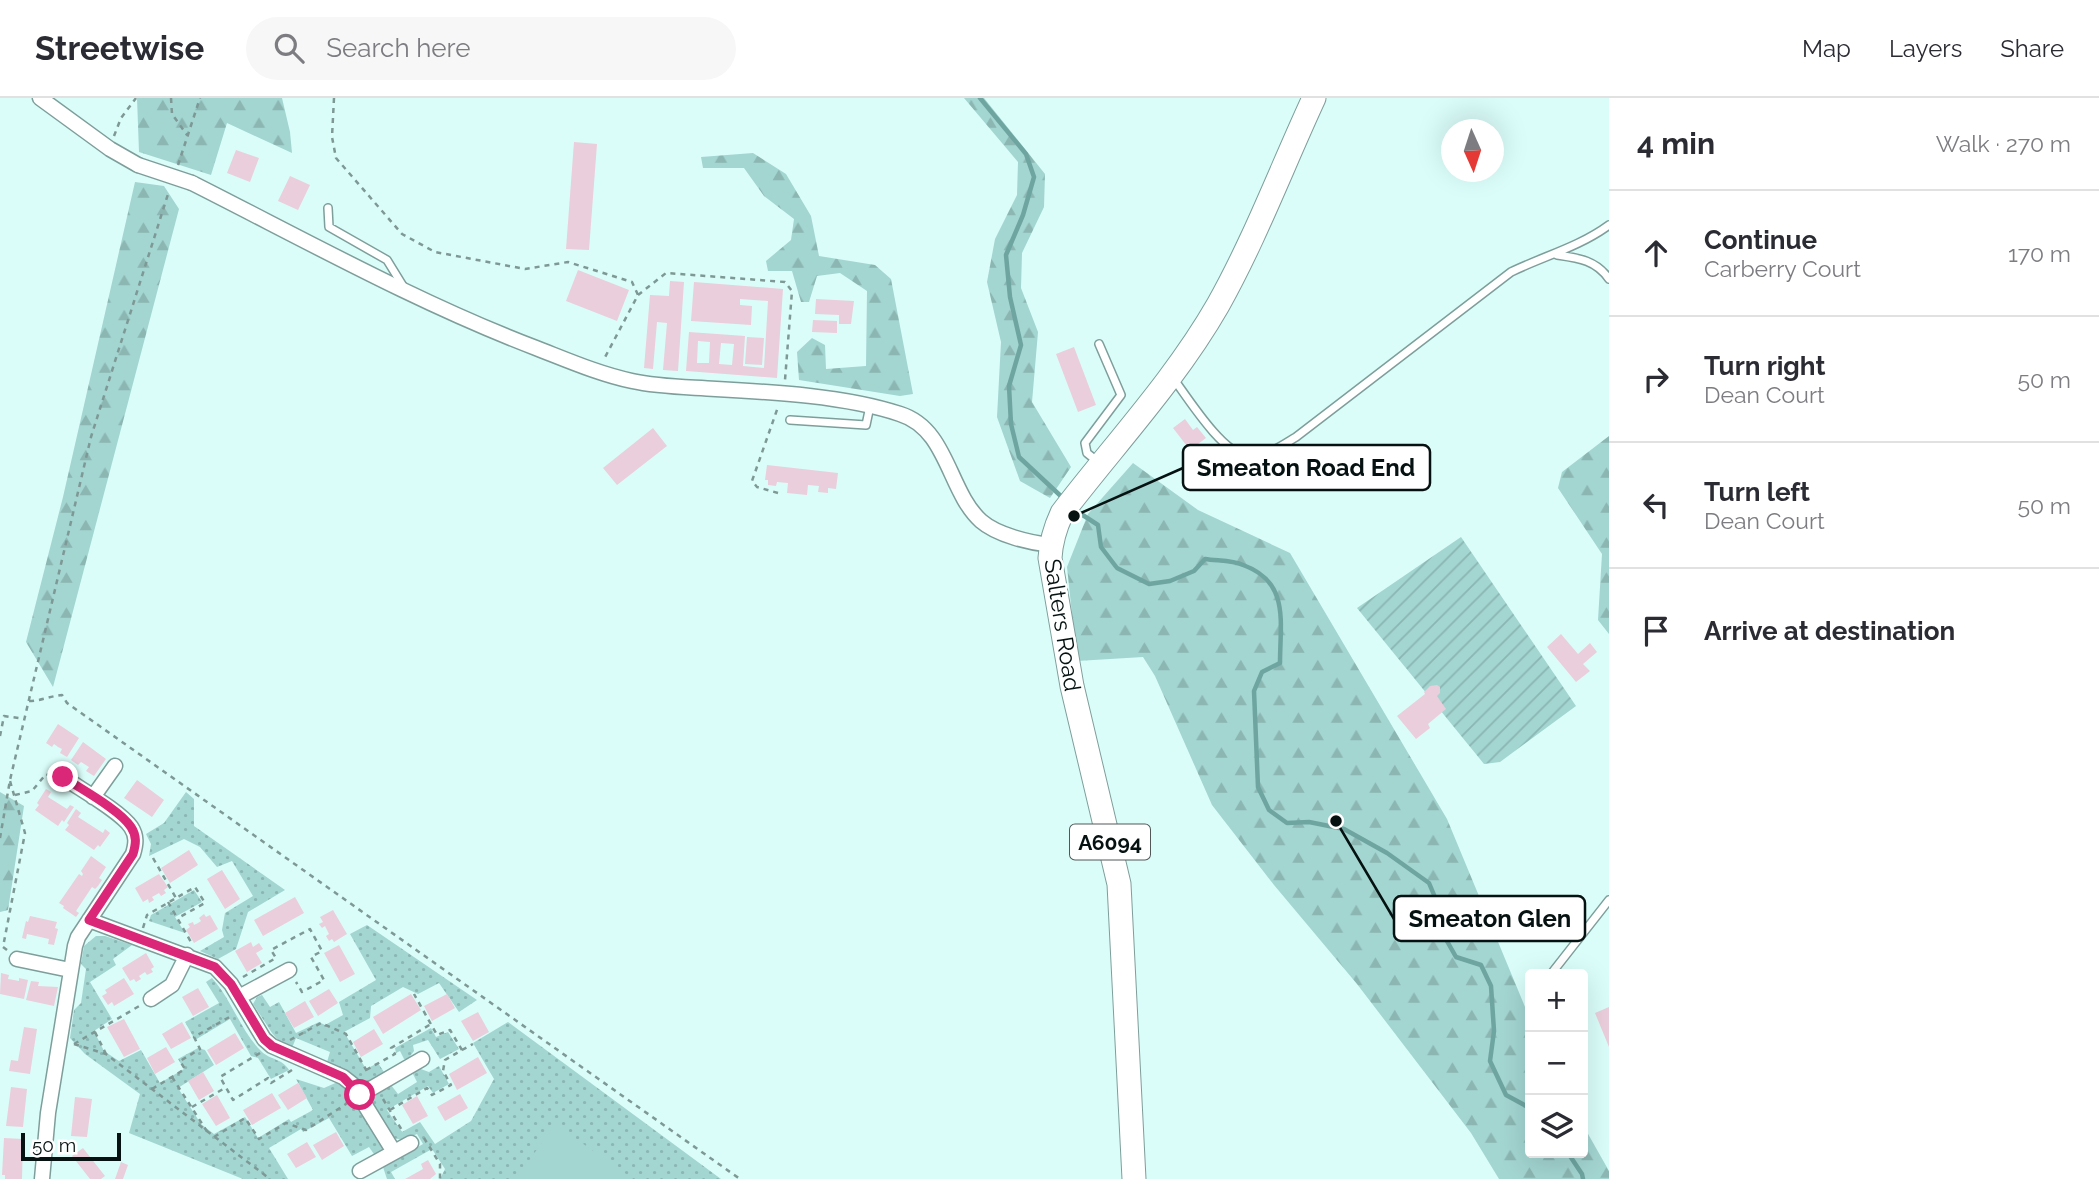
<!DOCTYPE html>
<meta charset="utf-8">
<style>
:root{--surface:#fff;--page:#f7f7f7;--text:#2b2b33;--muted:#7c7c81;--line:#e1e1e2}
body{margin:0;font-family:Raleway,sans-serif;background:var(--page);color:var(--text)}
.controls{position:absolute;right:21px;bottom:21px;display:grid;overflow:hidden;border-radius:7px;box-shadow:0 7px 28px #0002}
.controls button{width:63px;height:63px;display:grid;place-items:center;padding:0;border:0;border-bottom:2px solid var(--line);background:var(--surface);color:var(--text);font:35px sans-serif}
.compass{position:absolute;left:1441px;top:21px;width:63px;height:63px;border-radius:50%;background:var(--surface);box-shadow:0 7px 28px #0002;rotate:177deg}
.scale{position:absolute;left:21px;bottom:18px;width:100px;box-sizing:border-box;padding-left:7px;border:4px solid #061211;border-top:0;font-size:19px;line-height:24px;white-space:nowrap;color:#061211;-webkit-text-stroke:5px #fff;paint-order:stroke}
.stop{position:absolute;width:21px;height:21px;margin:-16px;border:5px solid #db2777;border-radius:50%;background:#fff}
.stop.end{background:#db2777;border-color:#fff;box-shadow:0 2px 7px #0008}
.list{margin:0;padding:0;list-style:none}
h2{display:flex;justify-content:space-between;align-items:center;height:91px;margin:0;padding:0 28px;font-size:30px}
h2 small{font-size:23px;font-weight:400;color:var(--muted)}
.list li{display:grid;grid-template-columns:46px 1fr auto;gap:21px;align-items:center;box-sizing:border-box;height:126px;padding:0 28px;border-top:2px solid var(--line)}
.list b{display:block;font-size:26px;white-space:nowrap}
.list p{margin:0;font-size:23px;white-space:nowrap;color:var(--muted)}
.list em{font-size:23px;font-style:normal;color:var(--muted)}
.icon{flex:none;width:38px;height:38px;fill:none;stroke:currentColor;stroke-width:2;stroke-linecap:round;stroke-linejoin:round}
.map{position:relative;flex:none;width:1609px;height:1081px;overflow:hidden}
header{display:flex;align-items:center;gap:42px;box-sizing:border-box;height:98px;padding:0 35px;background:var(--surface);border-bottom:2px solid var(--line)}
header strong{font-size:33px}
nav{display:flex;gap:38px;margin-inline-start:auto;font-size:24px}
.search{width:490px;height:63px;background:var(--page);display:flex;align-items:center;gap:18px;box-sizing:border-box;padding:0 24px;border-radius:38px;color:var(--muted);font-size:26px}
main{display:flex}
aside{flex:1;background:var(--surface)}
.map>svg:first-child{display:block}
.grass{fill:url(#grass-dots)}
.forest{fill:url(#forest-firs)}
.garden{fill:url(#garden-furrows)}
.pitch{fill:#a3d5d1}
.lines{fill:none;stroke-linecap:round;stroke-linejoin:round}
.stream{stroke:#6ea5a1;stroke-width:4.5}
.building{fill:#eacedb;fill-rule:evenodd}
.service-casing{stroke:#7e9e9b;stroke-width:10}
.minor-casing{stroke:#7e9e9b;stroke-width:17}
.primary-casing{stroke:#7e9e9b;stroke-width:25}
.path{stroke:#7e9895;stroke-width:2.5;stroke-dasharray:5 5;stroke-linecap:butt}
.service{stroke:#fff;stroke-width:7}
.minor{stroke:#fff;stroke-width:14}
.primary{stroke:#fff;stroke-width:23}
.minor-bridge-casing{stroke:#7e9e9b;stroke-width:17;stroke-linecap:butt}
.minor-bridge{stroke:#fff;stroke-width:14}
.route{stroke:#db2777;stroke-width:9}
.labels{text-anchor:middle;dominant-baseline:central;stroke-width:5;stroke-linejoin:round;paint-order:stroke}
.shield{fill:#fff;stroke:#515958;stroke-width:2}
.shield-label{font-size:21px;font-weight:bold;fill:#061211}
.street-label{font-size:23px;fill:#061211;stroke:#fff}
.leader{fill:none;stroke:#061211;stroke-width:2.5}
.callout-dot{fill:#061211;stroke:#fff;stroke-width:2.5}
.callout{fill:#fff;stroke:#061211;stroke-width:2.5}
.callout-label{font-size:24px;text-anchor:middle;font-weight:bold;fill:#061211}
</style>
<header>
<strong>Streetwise</strong>
<div class="search"><svg class="icon" aria-label="search" viewBox="0 0 24 24"><circle cx="10" cy="10" r="6"/><path d="M15 15l6 6"/></svg>Search here</div>
<nav><a>Map</a><a>Layers</a><a>Share</a></nav>
</header>
<main>
<div class="map">
<svg width="1609" height="1081" viewBox="0 0 1609 1081">
<defs>
<pattern id="grass-dots" width="8" height="8" patternUnits="userSpaceOnUse" patternTransform="scale(1.75)"><rect width="8" height="8" fill="#a3d5d1"/><path d="M2 2h.1M6 6h.1" fill="none" stroke="#8bb6b2" stroke-width="1.8" stroke-linecap="round"/></pattern>
<pattern id="forest-firs" width="22" height="20" patternUnits="userSpaceOnUse" patternTransform="scale(1.75)"><rect width="22" height="20" fill="#a3d5d1"/><path d="M5 1l3.5 6h-7zM16 11l3.5 6h-7z" fill="#8bb6b2"/></pattern>
<pattern id="garden-furrows" width="10" height="10" patternUnits="userSpaceOnUse" patternTransform="scale(1.75)"><rect width="10" height="10" fill="#a3d5d1"/><path d="M-1 1l2-2M0 10L10 0M9 11l2-2" fill="none" stroke="#8bb6b2"/></pattern>
</defs>
<rect width="100%" height="100%" fill="#dafdf9"/>
<!-- grass -->
<path class="grass" d="M186,694l8,7v27l91,64 -37,22 -12,37 -18,10 -18,-8 24,-14 -2,-7 3,-17 28,-17 -21,-35 -15,6 -17,-20 -16,-8 -35,17 2,-12 -5,-10 18,-11z
M194,792l8,12 -27,15 10,16 -36,-12 2,-6z
M367,827l110,75 -18,12 -20,-29 -21,11 -15,-7 -32,19 -1,12 -26,14 22,37 12,-6 6,9 -1,3 -14,8h-5l-5,-1 -16,-13 -16,-7 3,-10 -34,-14 -4,10 -13,-7 -7,-8 -19,-29 4,-7 5,-2 8,12 9,-5 17,31 23,-11 6,3 18,-10 -4,-13 37,-22 -26,-46z
M96,838h9l27,9 -19,14 3,6 -26,17 22,37 -18,12 10,20 15,10 22,-11 19,33 24,-14 -6,-10 20,-11 7,2 9,15 -36,23 23,36 13,10 31,-17 13,21 31,-19 2,3 22,-12 -17,-31 28,9 16,-7 9,9 34,58v3l-7,6 -7,-10 -17,9 -23,-38 -26,14 -2,-3 -32,19 19,31h-45l-114,-46 11,-39 -55,-40 -15,-16 4,-28 7,-7 5,-34 -5,-5 3,-18z
M212,880c20,22 29,54 50,74 9,8 21,7 27,18l-18,9 -13,-21 -7,-2 -21,-37 -35,21 -10,-18 34,-19 -13,-21z
M508,924l213,157h-281l5,-10 -13,-20 -41,23 4,7h-8l-4,-12 40,-23 -6,-10 -14,6 -10,-2 -21,-33c0,-11 10,-15 19,-20l7,9 19,-12 -4,-8 1,-4 4,-2 11,4 10,-6 10,18 -16,9 -5,-7 -41,24 15,22 18,-10 15,22 36,-23 23,-42 -21,-36z
M431,930l5,9 12,-5 11,17 -19,10 -12,-19 -15,5 1,6 -6,8h-4l-4,-8 -4,2 -1,-5z"/>
<!-- forest -->
<path class="forest" d="M137,0h145l8,34 2,21 -65,-30 -16,52 -72,-23z
M964,0h20l61,76 -1,33 -22,46 -1,35 17,44 -6,70 39,65 -21,31 -30,-17 -23,-64 4,-75 -14,-60 8,-43 22,-44 1,-33z
M753,55l33,21 25,42 8,40 56,9 16,14 22,115 -13,2 -101,-16 -2,-28 15,-14 13,7 1,24 40,-3 1,-75 -27,-18 -23,3 -8,26h-8l-9,-31h-24l-2,-10 25,-21 3,-21 -30,-23 -20,-28h-41l-2,-11z
M135,84l29,4 15,23 -126,478 -27,-45 37,-145z
M1609,338v198l-11,-14 4,-66 -44,-66 4,-16z
M1133,365l65,47 92,43 157,266 83,200v134h53v-28l26,46v8h-110l-28,-46 -114,-149 -83,-99 -62,-80 -57,-129 -12,-19 -66,4 -10,-94 21,-53z
M0,694l24,14 -16,104 -8,2z"/>
<!-- garden -->
<path class="garden" d="M1461,439l115,169 -76,56 -16,2 -127,-156z"/>
<!-- pitch -->
<path class="pitch" d="M555,1026l78,55h-117z"/>
<g class="lines">
<!-- stream -->
<path class="stream" d="M980,0l46,56 8,23 -11,38 -17,40 4,42 11,48 -12,41 2,38 8,33 45,42
M1075,412l23,15 3,22 16,21 32,16 21,-3 24,-10 11,-12c12,2 27,1 38,6 47,17 37,57 37,98l-18,9 -8,19 4,96 11,23 18,13 22,-1 35,7 43,24 42,30 13,31 1,20 13,23 25,8 10,21 3,45 -4,30 16,34 24,13
M1568,1055l14,21 1,5"/>
</g>
<!-- building -->
<path class="building" d="M574,44l23,2 -8,106 -23,-1z
M236,52l23,8 -9,24 -23,-9z
M290,78l20,9 -12,25 -20,-9z
M578,172l51,20 -12,31 -51,-20z
M670,183l14,1 -6,89 -15,-1 4,-47 -10,-1 -4,47 -9,-1 6,-73 19,1z
M694,184l89,7 -6,89 -91,-7 3,-39 56,4 -2,30 21,2 4,-67 -28,-2v6l12,1 -1,19 -60,-4zM698,243l12,1 -1,21h-12zM721,245l13,1 -2,21 -13,-1z
M816,201l38,2 -3,23h-12v-9l-24,-1z
M813,222l24,1v12l-25,-1z
M747,239l17,1 -2,27 -17,-1z
M1074,249l22,58 -18,7 -22,-58z
M1185,321l8,11 4,-3 9,11 -16,12 -17,-22z
M653,330l14,18 -50,39 -14,-17z
M767,367l71,8 -2,16 -8,-1v5l-10,-1 1,-6 -11,-1 -1,10 -20,-2 1,-10 -11,-1 -1,4 -8,-1v-5h-3z
M1561,536l17,20 12,-11 7,9 -14,12 7,7 -14,11 -29,-35z
M1437,587l3,2v6l-3,3 9,13 -18,15 2,4 -14,11 -19,-23 28,-22 -1,-2 6,-6z
M58,626l21,14 -12,19 -7,-4 2,-4 -4,-2 -4,-3 -2,3 -6,-4z
M83,644l23,17 -12,17 -8,-5 3,-4 -8,-5 -3,3 -7,-5z
M137,682l27,20 -12,17 -28,-19z
M46,691l5,3 -3,5 19,12 3,-4 4,2 -10,15 -2,-2 -4,6 -23,-16 4,-5 -2,-2z
M76,711l5,4 -3,4 25,16 2,-4 5,4 -10,14 -2,-2 -4,5 -29,-20 4,-5 -2,-2z
M189,752l9,15 -28,18 -9,-15z
M91,758l15,11 -7,11 3,2 -4,6 -3,3 -3,-2 -16,24 3,2 -3,4 -13,-9 1,-2 -5,-3 20,-29 3,2 1,-2 -2,-3z
M222,772l18,29 -15,10 -18,-30z
M159,776l9,13 -4,3 2,3 -5,3 -2,-3 -7,4 2,3 -5,3 -1,-4 -5,3 -8,-14z
M295,799l9,16 -41,23 -9,-16z
M333,812l14,24 -13,8 -2,-3 -3,2 -3,-5 3,-2 -4,-8 -3,2 -3,-4 4,-2 -3,-5z
M204,816l2,3 4,-2 8,14 -24,14 -8,-13 4,-3 -2,-3 5,-2 1,3 4,-2 3,-2 -2,-3z
M30,818l27,6 -2,6 3,1 -4,16 -6,-1 1,-5 -22,-5 -1,5 -4,-1 4,-17 2,1z
M251,844l2,5 6,-4 4,6 -7,4 6,10 -15,9 -12,-21z
M339,847l16,29 -15,8 -16,-29z
M146,855l8,14 -3,2 2,3 -6,3 -2,-3 -6,4 2,3 -5,3 -2,-3 -4,2 -8,-13z
M1,875l8,2 -1,4 6,1 5,1v-3l9,2 -4,19 -24,-5z
M124,880l10,16 -20,12 -2,-4 -4,3 -6,-9 5,-3 -2,-3z
M31,883l8,1 -1,4 20,1 -4,19 -28,-6z
M198,890l11,19 -16,9 -11,-19z
M329,891l9,14 -20,13 -9,-15z
M411,896l10,16 -38,24 -10,-17z
M447,896l8,14 -23,13 -8,-15z
M305,903l9,16 -20,11 -9,-15z
M1609,909v40l-14,-34z
M478,914l11,20 -16,9 -12,-20z
M124,921l16,30 -16,8 -17,-30z
M182,924l9,16 -20,11 -9,-15z
M24,929l13,2 -7,45 -21,-3 2,-11 7,1z
M374,931l9,15 -22,13 -8,-15z
M235,935l9,15 -28,17 -9,-15z
M166,949l9,15 -20,12 -8,-16z
M478,959l9,16 -30,17 -8,-16z
M203,974l11,19 -15,9 -11,-19z
M298,985l9,15 -19,12 -10,-15z
M11,989l16,2 -4,38 -17,-1z
M272,995l9,15 -29,17 -9,-15z
M460,996l8,14 -23,13 -8,-14z
M217,997l13,23 -14,8 -14,-22z
M417,998l11,20 -15,8 -11,-19z
M75,999l17,2 -5,38 -16,-1z
M336,1034l8,14 -22,14 -9,-15z
M4,1040l19,1 -1,40h-17v-4h-3z
M307,1044l9,15 -20,11 -9,-14z
M83,1050l22,28 -4,3h-11l-18,-23z
M428,1062l8,14 -6,5h-25l18,-10 -2,-5z
M121,1064l7,3 -5,14h-8z"/>
<g class="lines">
<!-- service casing -->
<g class="service-casing">
<path id="service" d="M328,110l1,19 58,33 16,26
M1557,157c21,3 39,5 52,24
M1173,280c15,20 49,75 74,78 18,2 34,-10 49,-19l215,-165c33,-16 68,-25 98,-47
M790,322l76,5 4,-19
M1097,363l-10,-8 -2,-10 36,-48 -22,-51
M1551,876l58,-74"/>
</g>
<!-- minor casing -->
<g class="minor-casing">
<path id="minor" d="M40,0l70,51 28,16
M192,85c113,57 226,120 344,165 31,12 63,26 96,33 27,6 56,6 84,8 57,3 130,7 184,25 48,15 48,77 81,107 16,14 49,22 70,24
M93,699l22,-31
M89,822l126,47 16,17 33,55 8,7 71,31 9,7 42,68
M17,861l53,11
M239,899l50,-27
M151,901l21,-14 15,-30
M360,997l62,-36
M360,1073l51,-28
M42,1081l6,-66 27,-167 3,-9 55,-83c3,-10 4,-18 -2,-27 -11,-16 -51,-38 -68,-50"/>
</g>
<!-- primary casing -->
<g class="primary-casing">
<path id="primary" d="M1134,1081l-15,-295 -47,-198 -22,-128c1,-17 5,-30 12,-45 52,-68 113,-133 156,-208 37,-66 64,-138 96,-207"/>
</g>
<!-- path -->
<path class="path" d="M171,0l1,16 15,21
M334,0l-2,39 4,21 66,76 33,18 90,17 43,-7 64,20 6,13 -35,66
M114,38l7,-18 15,-20
M178,67l22,-67
M638,197l28,-22 119,9 7,9 -7,89
M778,395l-21,-6 -5,-6 26,-74
M29,603c12,0 21,-5 33,-6l5,8 673,476
M0,638l4,-20 21,3
M15,697l17,-4 14,-17 4,2
M0,740l10,-58 81,-343 78,-246
M153,760l23,40
M168,804l23,40
M143,830l4,-13 48,-28 10,16 -27,15
M7,852l-4,-3 22,-114 -15,-52
M243,879l33,-19 -5,-8 39,-21 12,22 -11,6 13,23 -22,12 -6,-10
M95,934l11,22
M290,942l31,-17 25,11 23,41
M74,946l32,10 164,125
M74,946l67,-39
M462,952l11,-6
M260,955l-40,24 13,23 35,-22 3,5 21,-13
M366,972l29,-16 -4,-6 40,-24
M172,979l36,56
M152,991l33,-20 -5,-8 20,-12 -6,-12 39,-22
M383,1001l20,33
M192,1009l33,-19
M390,1012l37,-22 5,7 19,-10 -8,-14 2,-11 17,-10 -12,-20 -13,5 -23,-41
M214,1039l31,-19 14,21 27,-16 20,7 43,-28
M424,1040l16,26v15"/>
<!-- service -->
<use href="#service" class="service"/>
<!-- minor -->
<use href="#minor" class="minor"/>
<!-- primary -->
<use href="#primary" class="primary"/>
<!-- minor-bridge casing -->
<g class="minor-bridge-casing">
<path id="minor-bridge" d="M138,67l54,18"/>
</g>
<!-- minor-bridge -->
<use href="#minor-bridge" class="minor-bridge"/>
</g>
<g class="lines">
<!-- route -->
<path class="route" d="M63,679c18,12 57,33 68,50 6,9 5,17 2,27l-44,66 126,47 16,17 33,55 8,7 71,31 17,18"/>
</g>
<g class="labels">
<!-- shield labels -->
<rect class="shield" x="1070" y="726.5" width="80" height="35" rx="5"/>
<g class="shield-label">
<text x="1110" y="744">A6094</text>
</g>
<!-- street labels -->
<g class="street-label">
<text transform="translate(1063 527) rotate(81)">Salters Road</text>
</g>
</g>
<!-- callouts -->
<path class="leader" d="M1074 418L1183 370M1336 723L1394 821"/>
<g class="callout-dot">
<circle cx="1074" cy="418" r="7"/>
<circle cx="1336" cy="723" r="7"/>
</g>
<g class="callout">
<rect x="1183" y="347" width="247" height="45" rx="7"/>
<rect x="1394" y="798" width="191" height="45" rx="7"/>
</g>
<g class="callout-label">
<text x="1306" y="378">Smeaton Road End</text>
<text x="1490" y="829">Smeaton Glen</text>
</g>
</svg>
<div class="controls">
<button>+</button>
<button>−</button>
<button><svg class="icon" aria-label="layers" viewBox="0 0 24 24"><path d="M12 4l9 5-9 5-9-5zM3 14l9 5 9-5"/></svg></button>
</div>
<svg class="compass" viewBox="-18 -18 36 36"><path d="M0-13l5 13h-10z" fill="#e53935"/><path d="M0 13l5-13h-10z" fill="#7c7c81"/></svg>
<div class="scale">50 m</div>
<div class="stop" style="left:360px;top:997px"></div>
<div class="stop end" style="left:63px;top:679px"></div>
</div>
<aside>
<h2>4 min<small>Walk · 270 m</small></h2>
<ul class="list">
<li><svg class="icon" aria-label="ahead" viewBox="0 0 24 24"><path d="M12 20V5M6 11l6-6 6 6"/></svg><div><b>Continue</b><p>Carberry Court</p></div><em>170 m</em></li>
<li><svg class="icon" aria-label="right" viewBox="0 0 24 24"><path d="M7 20v-9h11M14 6l5 5-5 5"/></svg><div><b>Turn right</b><p>Dean Court</p></div><em>50 m</em></li>
<li><svg class="icon" aria-label="left" viewBox="0 0 24 24"><path d="M17 20v-9H6M10 6l-5 5 5 5"/></svg><div><b>Turn left</b><p>Dean Court</p></div><em>50 m</em></li>
<li><svg class="icon" aria-label="arrive" viewBox="0 0 24 24"><path d="M6 21V4h12l-3 4 3 4H6"/></svg><div><b>Arrive at destination</b></div></li>
</ul>
</aside>
</main>
